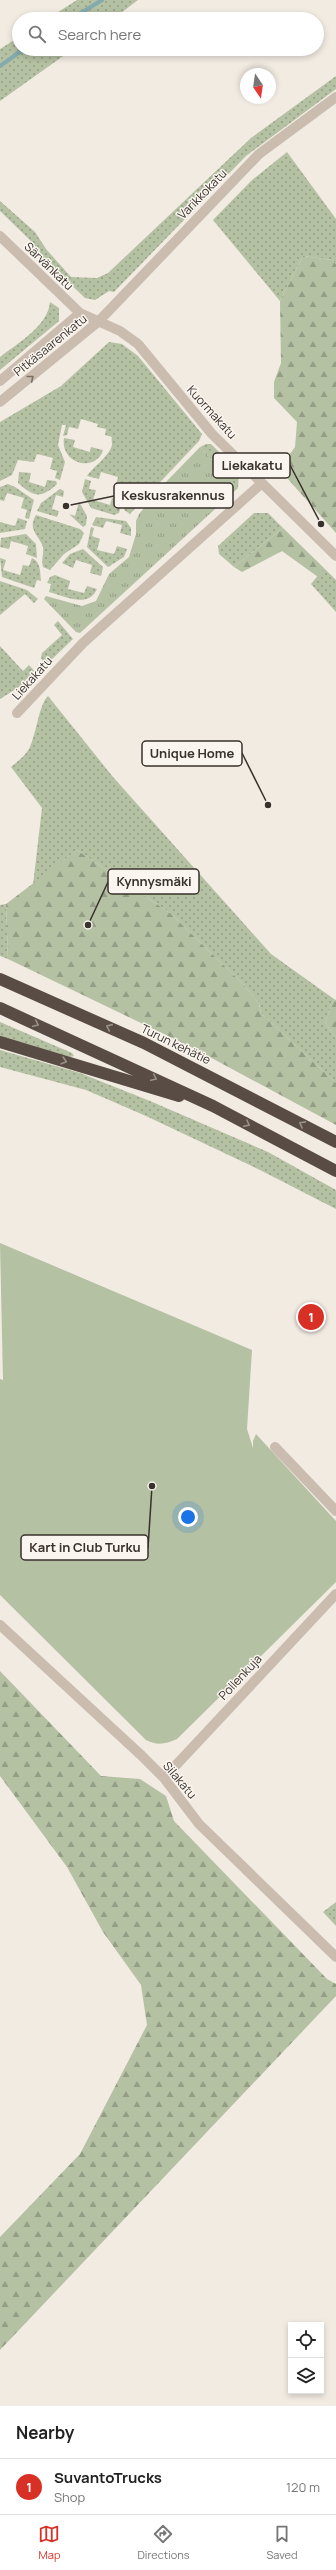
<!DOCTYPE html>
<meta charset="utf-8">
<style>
:root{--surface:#fff;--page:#f2f2f2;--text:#222;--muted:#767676;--line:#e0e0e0;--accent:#d93025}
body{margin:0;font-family:Manrope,sans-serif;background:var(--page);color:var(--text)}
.controls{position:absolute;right:12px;bottom:12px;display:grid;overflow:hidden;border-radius:0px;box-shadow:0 2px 6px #0003}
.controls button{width:36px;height:36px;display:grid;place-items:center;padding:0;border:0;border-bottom:1px solid var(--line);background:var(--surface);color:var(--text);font:20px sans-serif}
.compass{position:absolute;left:240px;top:68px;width:36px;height:36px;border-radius:50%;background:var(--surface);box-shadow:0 2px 6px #0003;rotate:167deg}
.you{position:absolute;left:188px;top:1517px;width:14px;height:14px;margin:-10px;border:3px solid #fff;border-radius:50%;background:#1a73e8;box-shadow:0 0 0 6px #1a73e833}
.badge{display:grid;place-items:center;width:26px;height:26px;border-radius:50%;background:var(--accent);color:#fff;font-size:13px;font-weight:700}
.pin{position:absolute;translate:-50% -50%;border:2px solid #fff;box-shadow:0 1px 4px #0006}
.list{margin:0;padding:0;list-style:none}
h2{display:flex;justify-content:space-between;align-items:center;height:52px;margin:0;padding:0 16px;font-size:17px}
h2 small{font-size:13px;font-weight:400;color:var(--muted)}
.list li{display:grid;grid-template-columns:26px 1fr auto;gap:12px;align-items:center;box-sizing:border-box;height:56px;padding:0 16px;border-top:1px solid var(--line)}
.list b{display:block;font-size:15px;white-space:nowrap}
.list p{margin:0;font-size:13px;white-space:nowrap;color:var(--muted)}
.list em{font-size:13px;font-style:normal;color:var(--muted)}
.icon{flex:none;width:22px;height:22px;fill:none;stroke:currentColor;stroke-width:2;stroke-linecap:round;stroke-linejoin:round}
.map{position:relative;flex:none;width:336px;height:2406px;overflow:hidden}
.search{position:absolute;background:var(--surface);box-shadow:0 2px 6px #0003;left:12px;right:12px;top:12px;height:44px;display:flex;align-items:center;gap:10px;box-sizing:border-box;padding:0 14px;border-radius:22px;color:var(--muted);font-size:15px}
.sheet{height:108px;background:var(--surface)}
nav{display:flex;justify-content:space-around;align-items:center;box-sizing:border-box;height:56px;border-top:1px solid var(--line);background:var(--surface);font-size:11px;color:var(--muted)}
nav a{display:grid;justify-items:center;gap:2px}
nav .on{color:var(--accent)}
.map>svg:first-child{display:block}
.grass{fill:url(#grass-dots)}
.forest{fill:url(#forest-firs)}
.park{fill:url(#park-tufts)}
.garden{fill:#b5c1a3}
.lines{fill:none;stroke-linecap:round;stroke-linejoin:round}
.stream{stroke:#83aaad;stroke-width:4}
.minor{stroke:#cabcaf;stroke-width:10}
.highway{stroke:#594c44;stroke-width:12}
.oneway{stroke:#7a7067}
.oneway2{stroke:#999088}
.labels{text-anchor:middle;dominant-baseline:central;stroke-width:3;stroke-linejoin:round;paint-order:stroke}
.street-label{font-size:12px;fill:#39312c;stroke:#faf5ef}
.leader{fill:none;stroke:#39312c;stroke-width:1.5}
.callout-dot{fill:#39312c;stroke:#faf5ef;stroke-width:1.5}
.callout{fill:#faf5ef;stroke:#39312c;stroke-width:1.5}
.callout-label{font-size:13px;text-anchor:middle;font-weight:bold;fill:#39312c}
</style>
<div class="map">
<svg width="336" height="2406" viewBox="0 0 336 2406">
<defs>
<pattern id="grass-dots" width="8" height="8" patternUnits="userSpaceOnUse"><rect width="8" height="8" fill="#b5c1a3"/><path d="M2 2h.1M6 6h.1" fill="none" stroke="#949d85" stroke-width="1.8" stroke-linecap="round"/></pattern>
<pattern id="forest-firs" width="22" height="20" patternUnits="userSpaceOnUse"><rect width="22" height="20" fill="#b5c1a3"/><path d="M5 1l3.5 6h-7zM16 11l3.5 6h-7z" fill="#949d85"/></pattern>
<pattern id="park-tufts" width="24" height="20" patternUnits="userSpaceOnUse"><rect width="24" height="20" fill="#b5c1a3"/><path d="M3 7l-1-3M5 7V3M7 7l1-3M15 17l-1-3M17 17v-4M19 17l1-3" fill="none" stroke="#949d85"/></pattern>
</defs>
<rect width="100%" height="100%" fill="#f2ebe2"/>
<!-- grass -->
<path class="grass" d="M77,0h61l-25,19h-66z
M19,37v12h54l-73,52v-52z
M336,76v13l-90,67 -132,136 -5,-1 -14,9 -10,-2 -47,-45 -5,-10 -33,-32v-10l35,31 11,17 25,28 26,1 11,-5 143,-135z
M287,152l49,67v45l-4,-4 -29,-4 -23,45 -67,-81 39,-40z
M50,302l9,6v13l-59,49v-13c18,-14 48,-31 50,-55z
M109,342l13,2 16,12 64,78 -3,7 -69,73 -6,-4 6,-20 -14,-5 2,-8 -17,-5 -2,7 -12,-3c5,-8 26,-23 25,-33 0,-2 -1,-4 0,-6l-7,-2 1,-6 -9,-2 1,-3 -17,-5 -3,10 -9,-2 -2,8 -4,1 3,-11h-4l-4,20 7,17 -5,18 -5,-2 2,-7 -7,-2 3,-11 -16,-4 -3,8 -16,-2 -6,15 -12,6v-59l61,-36z
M64,438l11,2 -2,7 17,5 1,-5 12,3c-7,23 -43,14 -39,-12z
M206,444h5l28,28 -1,16 -38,-41z
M19,472l12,1 -2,9 16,5 2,-7 9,1 1,3c-16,15 -23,13 -39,-1z
M85,479l6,2 -2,8 7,1 -3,10 17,5 2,-7 10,3 -3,12 -5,2 -23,-7 -9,-16z
M8,484l7,3 19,13 -5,19 -4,-1 2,-8 -6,-2 3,-10 -17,-5 -3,8 -4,-1v-13z
M60,489l4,2 -1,6 -7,-2 -4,14 7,2 -2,6 -20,-6 4,-8z
M79,502l8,14 -1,9 -3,2 -14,-13 6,2z
M254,513h14l15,15 -49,39 -15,-13 -1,-8z
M36,515l44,14 4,4 -5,11 -15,10 -14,16 -7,-3c-2,-7 1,-13 0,-20 -4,-12 -16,-17 -7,-32z
M96,517l30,4 5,7v8l-11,-3 2,-8 -16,-4 -3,7 -11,-3z
M18,518l9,3 -2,8 -25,4v-11l15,4z
M91,527l3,1 -2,8 8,3 -3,11 17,4 3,-8 10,3 -3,8 -16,10 -21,-20z
M26,534l10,10 1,14 -11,-4 2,-8 -17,-5 -2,8 -9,-2 1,-9z
M83,549l20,18 -2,9 -11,-3 2,-8 -16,-5 -3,8 -11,-5 8,-9z
M0,558l6,2 -3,10 17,5 3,-10 6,1 3,-8c9,4 8,14 9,23l-4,-1 -3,8 -32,-11z
M324,568l12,12v32l-25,-28z
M55,575l15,6 -2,8 16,4 3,-7 10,3c-9,20 -32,7 -48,3l2,-8 -4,-1 3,-6z
M0,581l27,9 11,9 -4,4 -9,-9 -25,21z
M58,621l15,18 -25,24h-4l-3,-5 1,-5 20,-18 -8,-10z
M0,646l23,25 6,-6 7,8 -9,9 -27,17z
M48,696l65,81 158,177 63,45 -9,24 11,15v45l-75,-70 -2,-10 -18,-21 -71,-69 -93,-63 -44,35 9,-77 -31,-41c6,-5 14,-11 18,-18 7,-13 10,-45 19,-53z
M6,904l2,55 -8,-3v-51z
M0,1022l72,31 2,3 -4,1 -70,-20z
M0,1050l80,23 70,28 118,51 68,38v19l-76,-39 -114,-54 -60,-26 -86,-23z
M336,1902v24l-13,-14z"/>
<!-- forest -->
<path class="forest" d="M303,256l29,4 4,4v269l-57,-64 16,-22 2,-25 -23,-24v-16l7,-19 -1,-62z
M283,528l41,40 -6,9 -36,-26 -40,21 -8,-5z
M77,850l93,63 71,69 18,21 2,10 75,70v42l-141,-76 -187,-90 -2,-55z
M334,999l2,1v38l-11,-15z
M0,1671l101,105 39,3 26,17 8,25 153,158 9,5v12l-336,354v-113l80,-83 67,-129 -6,-40 -38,-53 -36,-65 -67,-91z"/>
<!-- park -->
<path class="park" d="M200,447l38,41 -158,145 -4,-1 -32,-33 2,-3 36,10 14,-5 13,-27 20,-17 7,-23v-13l3,-7 26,-31z"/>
<!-- garden -->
<path class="garden" d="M0,1243l252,107 -5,79 6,19v-7l3,-7 80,87v61l-159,157c-12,5 -19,7 -31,1l-146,-145v-216l3,1z"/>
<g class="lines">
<!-- stream -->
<path class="stream" d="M71,19l31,-19
M0,66l24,-17"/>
<!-- minor -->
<path class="minor" d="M0,236l80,77 40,18 18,13 74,90 124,122
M0,381l80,-68
M0,402l98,-80 161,-168 77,-57
M17,713l66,-70 179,-160
M275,1447l61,64
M0,1625l142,131 22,22 35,46 137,133
M164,1778l172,-184"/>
<!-- highway -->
<path class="highway" d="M0,979l144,64 192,99
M0,1008l213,98 123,65
M0,1042l179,54"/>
</g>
<!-- one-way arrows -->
<defs><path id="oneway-chevron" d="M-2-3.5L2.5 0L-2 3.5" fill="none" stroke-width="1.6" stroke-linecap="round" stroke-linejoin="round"/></defs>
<use class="oneway" href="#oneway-chevron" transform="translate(31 378) rotate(-39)"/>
<g class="oneway2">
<use href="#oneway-chevron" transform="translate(36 1024) rotate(25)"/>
<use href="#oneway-chevron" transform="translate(109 1027) rotate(-156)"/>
<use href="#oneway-chevron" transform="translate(64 1061) rotate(16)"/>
<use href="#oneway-chevron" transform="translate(154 1078) rotate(25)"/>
<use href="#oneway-chevron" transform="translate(247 1124) rotate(27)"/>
<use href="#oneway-chevron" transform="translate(302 1124) rotate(-152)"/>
</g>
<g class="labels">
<!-- street labels -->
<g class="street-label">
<text transform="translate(202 194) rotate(-46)">Varikkokatu</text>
<text transform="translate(49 266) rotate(44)">Särvänkatu</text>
<text transform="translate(50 345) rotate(-39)">Pitkäsaarenkatu</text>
<text transform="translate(212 412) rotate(48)">Kuormakatu</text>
<text transform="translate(32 678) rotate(-48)">Liekakatu</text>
<text transform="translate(176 1044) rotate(26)">Turun kehätie</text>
<text transform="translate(240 1677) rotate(-47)">Pollenkuja</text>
<text transform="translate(180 1780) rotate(50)">Silakatu</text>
</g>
</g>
<!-- callouts -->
<path class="leader" d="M321 524L290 465M66 506L114 496M268 805L242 753M88 925L108 882M152 1486L148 1548"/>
<g class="callout-dot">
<circle cx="321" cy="524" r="4"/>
<circle cx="66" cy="506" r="4"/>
<circle cx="268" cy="805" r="4"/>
<circle cx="88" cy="925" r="4"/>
<circle cx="152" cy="1486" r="4"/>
</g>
<g class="callout">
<rect x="213" y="453" width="77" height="25" rx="4"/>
<rect x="114" y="483" width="119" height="25" rx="4"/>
<rect x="142" y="741" width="100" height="25" rx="4"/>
<rect x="108" y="869" width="91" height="25" rx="4"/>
<rect x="21" y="1535" width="127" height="25" rx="4"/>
</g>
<g class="callout-label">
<text x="252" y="470">Liekakatu</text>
<text x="173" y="500">Keskusrakennus</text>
<text x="192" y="758">Unique Home</text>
<text x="154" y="886">Kynnysmäki</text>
<text x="85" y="1552">Kart in Club Turku</text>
</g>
</svg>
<div class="controls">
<button><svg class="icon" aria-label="locate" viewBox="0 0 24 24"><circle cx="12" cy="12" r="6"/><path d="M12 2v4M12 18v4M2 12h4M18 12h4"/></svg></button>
<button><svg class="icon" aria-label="layers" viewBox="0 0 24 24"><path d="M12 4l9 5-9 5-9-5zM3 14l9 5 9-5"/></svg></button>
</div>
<svg class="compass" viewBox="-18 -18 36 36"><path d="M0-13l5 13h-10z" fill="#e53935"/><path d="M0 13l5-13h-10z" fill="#767676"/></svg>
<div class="you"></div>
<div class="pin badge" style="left:311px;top:1317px">1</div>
<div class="search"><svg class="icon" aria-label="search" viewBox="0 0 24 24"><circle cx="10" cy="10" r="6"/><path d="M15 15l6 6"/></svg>Search here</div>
</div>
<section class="sheet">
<h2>Nearby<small></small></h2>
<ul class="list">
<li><span class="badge">1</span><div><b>SuvantoTrucks</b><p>Shop</p></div><em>120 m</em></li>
</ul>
</section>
<nav>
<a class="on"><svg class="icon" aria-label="map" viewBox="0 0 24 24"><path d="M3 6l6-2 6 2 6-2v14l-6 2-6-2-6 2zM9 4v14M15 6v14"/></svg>Map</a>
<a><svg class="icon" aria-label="directions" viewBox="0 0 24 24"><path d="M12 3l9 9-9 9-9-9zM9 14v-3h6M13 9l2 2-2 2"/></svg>Directions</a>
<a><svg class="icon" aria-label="saved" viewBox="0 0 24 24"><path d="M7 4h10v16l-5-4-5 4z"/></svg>Saved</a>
</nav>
